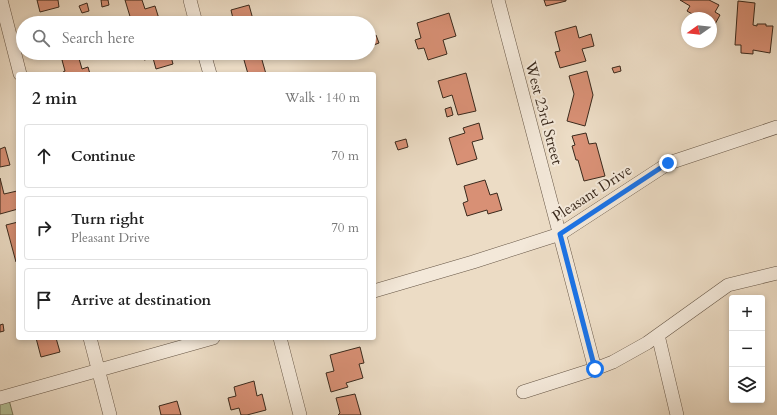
<!DOCTYPE html>
<meta charset="utf-8">
<style>
:root{--surface:#fff;--page:#f6f6f6;--text:#222;--muted:#767676;--line:#e0e0e0}
body{margin:0;font-family:Cardo,serif;background:var(--page);color:var(--text)}
.controls{position:absolute;right:12px;bottom:12px;display:grid;overflow:hidden;border-radius:4px;box-shadow:0 2px 6px #0003}
.controls button{width:36px;height:36px;display:grid;place-items:center;padding:0;border:0;border-bottom:1px solid var(--line);background:var(--surface);color:var(--text);font:20px sans-serif}
.compass{position:absolute;left:681px;top:12px;width:36px;height:36px;border-radius:50%;background:var(--surface);box-shadow:0 2px 6px #0003;rotate:255deg}
.stop{position:absolute;width:12px;height:12px;margin:-9px;border:3px solid #1a73e8;border-radius:50%;background:#fff}
.stop.end{background:#1a73e8;border-color:#fff;box-shadow:0 1px 4px #0008}
.list{margin:0;padding:0;list-style:none}
h2{display:flex;justify-content:space-between;align-items:center;height:52px;margin:0;padding:0 16px;font-size:17px}
h2 small{font-size:13px;font-weight:400;color:var(--muted)}
.list li{display:grid;grid-template-columns:26px 1fr auto;gap:12px;align-items:center;box-sizing:border-box;height:64px;margin:0 8px 8px;padding:0 8px;border:1px solid var(--line);border-radius:4px}
.list b{display:block;font-size:15px;white-space:nowrap}
.list p{margin:0;font-size:13px;white-space:nowrap;color:var(--muted)}
.list em{font-size:13px;font-style:normal;color:var(--muted)}
.icon{flex:none;width:22px;height:22px;fill:none;stroke:currentColor;stroke-width:2;stroke-linecap:round;stroke-linejoin:round}
.map{position:relative;flex:none;width:777px;height:415px;overflow:hidden}
.search{position:absolute;background:var(--surface);box-shadow:0 2px 6px #0003;left:16px;top:16px;width:360px;height:44px;display:flex;align-items:center;gap:10px;box-sizing:border-box;padding:0 14px;border-radius:22px;color:var(--muted);font-size:15px}
.panel{position:absolute;background:var(--surface);box-shadow:0 2px 6px #0003;left:16px;top:72px;width:360px;height:268px;border-radius:4px}
.map>svg:first-child{display:block}
.green{fill:#b4c197;stroke:#77755a}
.building{fill:#d89075;stroke:#3a291c}
.lines{fill:none;stroke-linecap:round;stroke-linejoin:round}
.minor-casing{stroke:#665646;stroke-width:14}
.minor{stroke:#f3e8d9;stroke-width:13}
.route{stroke:#1a73e8;stroke-width:5}
.labels{text-anchor:middle;dominant-baseline:central;stroke-width:4;stroke-linejoin:round;paint-order:stroke}
.street-label{font-size:15px;fill:#3a291c;stroke:#f3e8d9}
</style>
<div class="map">
<svg width="777" height="415" viewBox="0 0 777 415">
<rect width="100%" height="100%" fill="#ecdcc5"/>
<filter id="stains"><feTurbulence type="fractalNoise" baseFrequency=".005" numOctaves="4"/><feColorMatrix values="0 0 0 0 .2 0 0 0 0 .09 0 0 0 0 .02 0 0 0 .5 -.17"/></filter>
<radialGradient id="worn" r=".72"><stop offset=".6" stop-color="#630" stop-opacity="0"/><stop offset="1" stop-color="#630" stop-opacity=".3"/></radialGradient>
<!-- green -->
<path class="green" d="M8,396l5,19h-13v-17z"/>
<!-- building -->
<path class="building" d="M37,0h21l1,7 -19,5z
M101,0h7l1,5 -7,2z
M125,0h17l3,9 10,-3 5,16 -28,1z
M544,0h22v1l-20,5z
M680,0h29l10,5 -4,7 5,3 -6,11 -3,-1v-7h-12l-12,-7 3,-5z
M738,1l17,2 -2,22 4,1v-2h9v2h7l-3,27 -17,-3v4l-12,-1v-8h-6z
M87,3l2,8 -7,2 -3,-7z
M249,5l5,18h-20l-3,-13z
M449,13l7,23 -13,4 4,14 -19,6 -4,-12 -6,1 -3,-9 6,-2 -4,-15z
M60,18l1,5h-17l-1,-1z
M576,26l3,12 12,-4 3,12 -12,3 4,12 -26,7 -5,-16 5,-1 -5,-19z
M376,35l3,8 -8,3 -2,-9z
M143,53h27l3,11 -17,5 -3,-11 -9,2z
M242,53h18l6,21h-18z
M78,55l4,14 6,-2 2,7h-26l-1,-2 2,-1 -3,-11z
M620,66l1,5 -7,2 -2,-5z
M587,71l6,24 -8,31 -18,-5 7,-27 -5,-18z
M466,73l10,38 -18,4 -6,-20 -9,3 -5,-17z
M451,107l2,8 -6,2 -2,-8z
M479,123l4,16 -11,3 5,17 -20,6 -8,-27 16,-5 -2,-5z
M586,133l3,11 7,-1 9,33 -21,5 -6,-21h-2l-4,-14 3,-1 -3,-9z
M406,139l2,8 -10,3 -3,-8z
M5,147l5,18 -10,2v-18z
M0,178l4,16 13,-3 1,3v15l-18,5z
M485,180l5,15 7,-2 5,17 -14,4 -1,-4 -20,6 -4,-13 5,-2 -4,-15z
M18,222v40h-2l-10,-37z
M3,324l1,7 -4,1v-7z
M36,338h20l4,14 -19,5z
M360,347l4,16 -5,1 4,14 -17,5 2,4 -17,5 -5,-19 8,-2 -4,-16z
M254,381l3,15 5,-2 4,16 -19,5h-6l-2,-7 -8,2 -3,-12 8,-2 -2,-9z
M355,394l6,21h-23l2,-2 -4,-15z
M177,401l4,14h-20l-2,-9z"/>
<g class="lines">
<!-- minor casing -->
<g class="minor-casing">
<path id="minor" d="M1,0l19,74
M190,0l6,23
M498,0l97,369 18,-7 34,-19 81,-58 49,-12
M204,53l6,21
M374,291l99,-29 87,-28 109,-71 108,-36
M658,335l19,80
M90,338l20,77
M280,338l20,77
M523,392l72,-23
M0,398l213,-60"/>
</g>
<!-- minor -->
<use href="#minor" class="minor"/>
</g>
<g class="lines">
<!-- route -->
<path class="route" d="M595,369l-35,-135 108,-71"/>
</g>
<g class="labels">
<!-- street labels -->
<g class="street-label">
<text transform="translate(544 113) rotate(75)">West 23rd Street</text>
<text transform="translate(592 193) rotate(-33)">Pleasant Drive</text>
</g>
</g>
<rect width="100%" height="100%" filter="url(#stains)"/>
<rect width="100%" height="100%" fill="url(#worn)"/>
</svg>
<div class="controls">
<button>+</button>
<button>−</button>
<button><svg class="icon" aria-label="layers" viewBox="0 0 24 24"><path d="M12 4l9 5-9 5-9-5zM3 14l9 5 9-5"/></svg></button>
</div>
<svg class="compass" viewBox="-18 -18 36 36"><path d="M0-13l5 13h-10z" fill="#e53935"/><path d="M0 13l5-13h-10z" fill="#767676"/></svg>
<div class="stop" style="left:595px;top:369px"></div>
<div class="stop end" style="left:668px;top:163px"></div>
<div class="search"><svg class="icon" aria-label="search" viewBox="0 0 24 24"><circle cx="10" cy="10" r="6"/><path d="M15 15l6 6"/></svg>Search here</div>
<section class="panel">
<h2>2 min<small>Walk · 140 m</small></h2>
<ul class="list">
<li><svg class="icon" aria-label="ahead" viewBox="0 0 24 24"><path d="M12 20V5M6 11l6-6 6 6"/></svg><div><b>Continue</b></div><em>70 m</em></li>
<li><svg class="icon" aria-label="right" viewBox="0 0 24 24"><path d="M7 20v-9h11M14 6l5 5-5 5"/></svg><div><b>Turn right</b><p>Pleasant Drive</p></div><em>70 m</em></li>
<li><svg class="icon" aria-label="arrive" viewBox="0 0 24 24"><path d="M6 21V4h12l-3 4 3 4H6"/></svg><div><b>Arrive at destination</b></div></li>
</ul>
</section>
</div>
